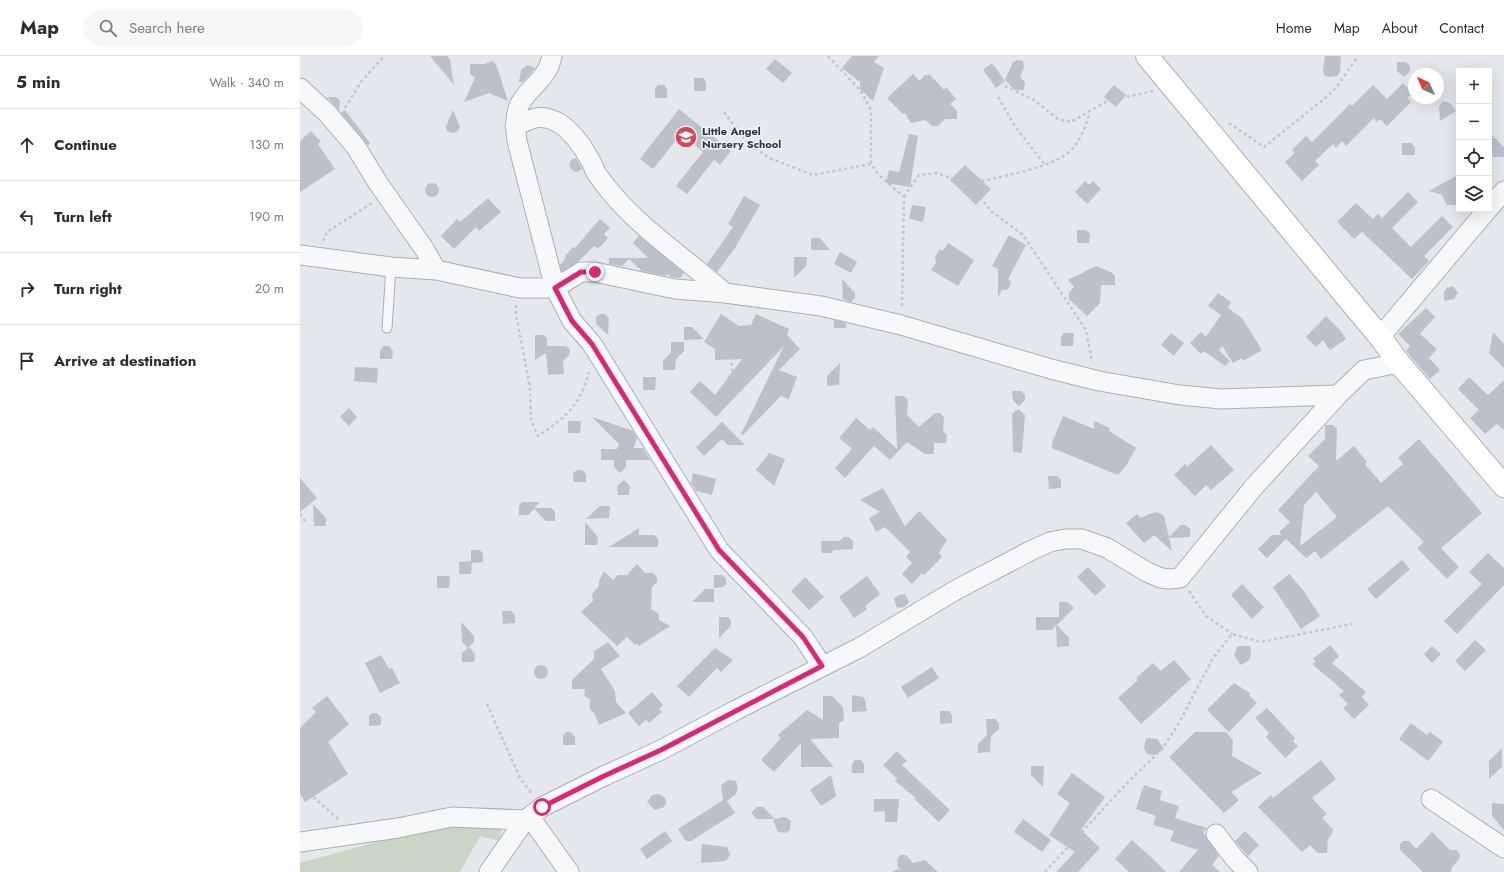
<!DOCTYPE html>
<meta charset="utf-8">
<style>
:root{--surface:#fff;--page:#f7f7f7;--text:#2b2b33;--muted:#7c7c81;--line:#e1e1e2}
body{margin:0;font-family:Jost,sans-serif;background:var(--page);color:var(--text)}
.controls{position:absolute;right:12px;top:12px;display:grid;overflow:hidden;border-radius:0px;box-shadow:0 4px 16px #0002}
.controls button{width:36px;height:36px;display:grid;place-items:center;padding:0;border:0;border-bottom:1px solid var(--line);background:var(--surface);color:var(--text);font:20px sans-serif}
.compass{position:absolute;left:1108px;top:12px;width:36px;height:36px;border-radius:50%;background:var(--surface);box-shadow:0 4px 16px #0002;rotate:315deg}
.stop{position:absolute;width:12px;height:12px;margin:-9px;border:3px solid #db2777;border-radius:50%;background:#fff}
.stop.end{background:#db2777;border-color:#fff;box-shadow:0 1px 4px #0008}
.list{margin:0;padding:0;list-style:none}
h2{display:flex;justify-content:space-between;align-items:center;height:52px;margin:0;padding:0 16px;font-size:17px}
h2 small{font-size:13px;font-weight:400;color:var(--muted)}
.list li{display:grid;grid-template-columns:26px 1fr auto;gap:12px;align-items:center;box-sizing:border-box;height:72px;padding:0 16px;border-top:1px solid var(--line)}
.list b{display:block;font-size:15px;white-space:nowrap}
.list em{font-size:13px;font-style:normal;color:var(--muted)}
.icon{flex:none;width:22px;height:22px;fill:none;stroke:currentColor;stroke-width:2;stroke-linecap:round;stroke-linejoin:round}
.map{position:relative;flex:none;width:1204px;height:816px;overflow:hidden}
header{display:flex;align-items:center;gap:24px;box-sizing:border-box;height:56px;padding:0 20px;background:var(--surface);border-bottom:1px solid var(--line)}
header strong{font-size:19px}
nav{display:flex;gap:22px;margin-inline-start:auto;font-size:14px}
.search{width:280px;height:36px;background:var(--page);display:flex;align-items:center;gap:10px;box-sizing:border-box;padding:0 14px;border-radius:22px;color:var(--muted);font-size:15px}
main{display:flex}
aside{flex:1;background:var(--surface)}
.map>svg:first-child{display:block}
.green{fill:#c9d6c5}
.building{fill:#bbc0ca;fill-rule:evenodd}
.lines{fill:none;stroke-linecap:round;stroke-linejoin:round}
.lane-casing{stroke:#a9aeb7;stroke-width:11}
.street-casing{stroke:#a9aeb7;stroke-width:21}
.secondary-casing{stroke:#a9aeb7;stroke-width:24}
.path{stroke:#c2c5cb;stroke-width:2.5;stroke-dasharray:3 3;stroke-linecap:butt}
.lane{stroke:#f7f8fa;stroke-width:9}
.street{stroke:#f7f8fa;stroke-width:19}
.secondary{stroke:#fff;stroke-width:22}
.route{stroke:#db2777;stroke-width:5}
.labels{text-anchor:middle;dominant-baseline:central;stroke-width:3;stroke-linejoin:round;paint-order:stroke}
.poi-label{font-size:11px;font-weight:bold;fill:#2b3445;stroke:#f4f6f9;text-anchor:start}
</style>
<header>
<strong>Map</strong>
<div class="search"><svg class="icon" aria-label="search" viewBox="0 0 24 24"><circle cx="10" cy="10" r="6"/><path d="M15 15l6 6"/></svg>Search here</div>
<nav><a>Home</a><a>Map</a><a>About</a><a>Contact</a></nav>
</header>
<main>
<aside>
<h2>5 min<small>Walk · 340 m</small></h2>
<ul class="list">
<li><svg class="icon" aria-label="ahead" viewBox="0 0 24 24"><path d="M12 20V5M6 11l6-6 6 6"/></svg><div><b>Continue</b></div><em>130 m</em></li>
<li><svg class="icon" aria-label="left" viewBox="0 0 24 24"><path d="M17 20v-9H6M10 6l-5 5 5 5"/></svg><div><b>Turn left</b></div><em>190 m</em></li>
<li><svg class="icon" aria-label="right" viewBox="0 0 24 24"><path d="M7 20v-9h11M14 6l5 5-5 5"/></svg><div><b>Turn right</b></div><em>20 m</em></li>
<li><svg class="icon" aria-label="arrive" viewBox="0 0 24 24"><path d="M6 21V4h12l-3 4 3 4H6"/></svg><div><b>Arrive at destination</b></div></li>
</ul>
</aside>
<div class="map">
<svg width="1204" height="816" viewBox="0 0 1204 816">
<rect width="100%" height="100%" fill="#e4e7ec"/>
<!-- green -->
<path class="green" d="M142,768l60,2 -2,15 -20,-5 -20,36h-160v-9z"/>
<!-- building -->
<path class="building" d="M130,0h17l3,4 4,25z
M552,0h27l-5,6 10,6 -11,33 -13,-12v-7l-18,-14z
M1025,0h16l-1,16 -3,4 -9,1 -4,-2 -1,-5z
M475,3l17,14 -9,10 -17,-14z
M717,4l6,1 1,6 -4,10 5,5 -1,8h-9l-10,-10 8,-18z
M192,5l4,3 12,37 -19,-8 -25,9 11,-24 -5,-4v-10h14z
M1097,6h9l4,4v5l-6,6 -7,-6z
M692,7l13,18 -9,7 -13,-18z
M227,9l8,3 -12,14h-4l2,-12z
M613,18l6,7 6,-6h5l14,15 2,-3 10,12 -6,5 7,7v8h-12l-7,7h-6l-7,-6 -14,3 -6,-10 -2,1 -16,-16z
M394,22h9l3,4v9h-12z
M1103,27l10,10 -6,5 4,4 -24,24 -7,-7 -3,3 -3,-4 -28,28 -4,-5 -6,7 -3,-4 -18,17 4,4 -17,16 -17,-19 10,-9 -3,-3 14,-14 6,6 38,-38 2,2 21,-21 14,14z
M358,29h6l3,4v9h-12v-9z
M814,29l12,10 -10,12 -12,-10z
M27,41h9l4,4 -1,9z
M1143,45l7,2 6,8 -16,10 -1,-14z
M379,53l52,42 -11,14 -6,-5 -27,34 -11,-8 27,-34 -22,-18 -28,35 -13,-10z
M45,54l25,33 -2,2 -27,-32z
M153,54l7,17 -3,5 -5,1 -5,-2 -1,-5z
M11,75l10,11 -3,2 17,25 -35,23v-51z
M1189,76l15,15v10h-15z
M609,78l9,2 -8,51 -24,-4 3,-13 10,2z
M1102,87h9l4,4v8h-13z
M276,102l6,11 -5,3 -4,-1 -4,-5 2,-6z
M665,109l26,24 -15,16 -26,-25z
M1158,119l1,30h-12l-5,-10 -13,-4z
M785,125l4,4 4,-4 8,8 -14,15 -12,-12z
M125 134a7 7 0 1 1 14 0a7 7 0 1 1-14 0Z
M1108,136l10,10 -26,26 19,19 31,-31 11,11 -29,29 5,5 -17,18 -50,-47 -8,7 -17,-17 19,-19 17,16 5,-5 4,4z
M444,140l16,9 -25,43 -18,24 -10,-8 26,-37 -5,-3z
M188,142l13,14 -22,19 -3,-4 -22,22 -13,-13 16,-17 3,3z
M612,149l14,2 -3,15 -14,-3z
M300,163l10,9 -6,6 4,4 -10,11 -4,-3 -16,16 -16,9 -2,-6 6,-7 -1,-2 8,-9 2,1z
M777,174h9l4,4 -1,9h-12z
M709,179l17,10 -18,34 3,2 -1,5 -3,4h-5l-4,7v-28l-6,-3z
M339,180l45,37 -4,5 -9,-1 -3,-3 -2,2 -24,-5 -13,-12 -7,7 -13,-2v-6h39l-15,-15z
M511,182h9l10,12h-19z
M648,187l26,17 -16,26 -27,-16 5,-7 -1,-6 5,-8 3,2z
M540,196l17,10 -6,11 -17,-9z
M494,201h13l-1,9 -12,12z
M796,210l15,6 4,4v9h-14l-1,18 -13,13 -18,-17v-6l5,-6 -6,-7z
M542,223l13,14v5l-4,4 -8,-3z
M1153,230l5,7 -4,6 -10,2v-10l3,-3z
M918,237l13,9 -3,6 14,10 20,32 -19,11 -1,-3 -9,5 -11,-17 -3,4 11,11 -5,5 -21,-15 -3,3 -11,-11 11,-11 5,5 15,-22 -13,-9z
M1126,252l9,9 -15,17 17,15 -8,9 11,12 -10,9 -24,-28 4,-5 -12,-12z
M300,258h5l4,4 -1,17 -12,-11v-7z
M421,258l18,12 12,-1 5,-11 33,15 -2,6 13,14 -21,21 18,7 -8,22 -8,-3 -38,39 -2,-1 43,-88 -68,71 -26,-25 10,-11 15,14 27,-36 -27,1v-11l-11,-7z
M1026,260l14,14 6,9 -16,11 -7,-10 -7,7 -10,-10z
M534,264l12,3v5h-12z
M384,271h8l12,12 -20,1z
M1193,276l11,12v24l-15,-15z
M764,277h10l-1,13h-12v-9z
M871,277l13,10 -10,13 -13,-11z
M235,279h8l4,3v8h19l4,4 -1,5 -6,6 1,13 -16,1 -2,-22 -11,7z
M371,286h13v9l-8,8 -1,11h-12v-9l8,-9z
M84,290h5l4,5 -1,8h-12v-9z
M540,307l-1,22 -12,1v-10z
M55,311l23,1 -1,15 -23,-2z
M343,321h13l-1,13h-12z
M1169,321l19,18 16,-15v50l-7,-6 -12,10 -15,-16 9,-8 -21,-21z
M712,335h9l4,4v5l-6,6 -6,-6z
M595,340h9l4,4 -1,15 12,12 16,-14h5l4,4 -1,14 4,4 -1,8h-12v11h-9l-18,-12 -17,18 -16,-14 -29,32 -10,-10 17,-19 -13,-11 17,-20 14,12 3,-3 24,22z
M49,352l8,9 -8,9 -9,-9z
M718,353l7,6 -3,38 -9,-1 -1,-38z
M763,360l31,13v-8l16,7 -1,3 27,17 -10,18 -8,9 -66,-27v-5z
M292,361l41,14 4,7 -3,10h9l7,12h-24v7l-6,6 -6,-6v-7h-13v-11h16l2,-5z
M268,365h13l-1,12h-12z
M422,366l23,23h-17l-6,-6 -18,17 -8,-9z
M1025,369h8l3,3 1,-2 -1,35 18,-15 13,16 -2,2 16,19 22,-19 -5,-6 21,-19 63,74 -41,35 18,19 -12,12 -30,-31 7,-6 -36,-36 -67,53 -6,-8 -9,7 -20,-19 -19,19 -9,-9 14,-14h10l-3,-3 11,-10 -12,-12 41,-44 -11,-10 17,-17zM1016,436l21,25 -37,29 4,-41z
M911,389l23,25 -23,20 -5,-5 -11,11 -21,-21 11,-11 2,3z
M469,397l16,6 -11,27 -18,-16z
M277,414h5l4,4v8h-12l-1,-9z
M393,417l23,6 -4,16 -16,-4 -5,-8z
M748,420h9l4,4v8l-12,1z
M0,422l17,20 -17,14z
M324,424l6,6 -1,9h-11l-1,-9z
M583,432l22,38 14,-15 28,29 -8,13 3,4 -18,18 -2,-2 -10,11 -10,-10 10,-11 -6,-6 4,-5 -25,-25 -9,5 -7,-14 11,-6 -20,-12z
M222,446h18l-6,6h17l4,4v9h-9l-12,-12 -6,6h-9v-9z
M13,448l13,14v8h-12z
M300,450h10l-1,12 -23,1z
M855,456l7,2 2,2 5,21 12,-12h5l4,4v8l-21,1 3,13 -18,-16 -10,8 -18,-20 11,-9 3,4z
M285,466l13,15 -1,8h-12z
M339,472v7h15l4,4v8h-49z
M544,481h5l4,4v8l-19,1 -3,3h-9l-1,-12h18z
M171,494h9l3,4v8l-11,1 -1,11h-12v-12l12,-1z
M1188,497l16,15v17l-47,49 -13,-13 38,-37 -13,-12z
M1102,504l8,9 -34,30 -9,-10z
M337,508l8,9h8l4,4v5l-5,5 -1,22 8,5v6l11,6 -31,20 -2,-2 -2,1 -8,-8 -10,9 -36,-34 12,-11 -1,-7 7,-8v-5l5,-10 9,9 5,-5h9z
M788,511l18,19 -11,10 -18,-19z
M989,518l14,16 17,26 -19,13 -28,-42z
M414,519h8l4,4v5l-3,3 -9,1z
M137,520h13l-1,12h-12z
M567,520l13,18 -15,12 2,3 -13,9 -15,-21z
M505,521l19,20 -15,13 -18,-19z
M942,528l22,23 -12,12 -21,-24z
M405,533h9v13h-22z
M605,538l4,8 -5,5 -7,1 -3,-9 5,-4z
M759,546h8l7,6 -17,17 12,13v8l-12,1 -1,-22 -4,5h-16v-13h23z
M202,555h9l4,4v8l-12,1z
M419,561h9l3,4v5l-12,12z
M161,566l13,14v6l-5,5 6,7 -1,8h-12v-9l6,-5 -6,-6z
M1175,584l11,10 -21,21 -10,-10z
M308,586l12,14 -19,13 14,22 1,11 10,11 -27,12 -5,-12 -4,-4v-10l-6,-3 1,-7h-13v-9l22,-21v-8z
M1030,589l9,11 -7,7 34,29 -4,5 7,8 -15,14 -11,-11 5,-4 -9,-9 5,-4 -32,-27 4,-2 -3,-3z
M941,590h9l1,9 -2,5 -8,5 -7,-10 3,-8z
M1132,590l9,8 -9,9 -8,-9z
M415,592l18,12 -12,12 -4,-4 -28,29 -12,-11z
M81,599l8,14 3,-1 8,15 -20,10 -15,-30z
M874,604l17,19 -50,45 -23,-26 20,-18 -2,-2 17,-15 8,8z
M234 616a7 7 0 1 1 14 0a7 7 0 1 1-14 0Z
M632,611l7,11 -31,20 -7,-11z
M934,627l16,10 -1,2 8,8 -28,29 -22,-22z
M352,636l11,13 -4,4 3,3 -13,11 -3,-3 -7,6 -11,-13z
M552,639l11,2 2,2 2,12 -15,1z
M27,640l22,28 -21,18 20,32 -43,28 -5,-8v-66l16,-16 -4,-4z
M523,640h9l11,11 1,13 -5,3v15l-29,1 24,28h-33v-24l-27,29 -13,-12 20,-22 -3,-3 29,-25 16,10z
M967,652l28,30 -2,3 5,5 -13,12 -19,-21 3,-4 -14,-15z
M640,655h9l3,4v8l-12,1z
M72,657h5l4,4v8l-12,1v-10z
M686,663h9l4,4v6l-8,7 -1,16 -12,1v-9l9,-9z
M1111,667l16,12 3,-3 13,10 -15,19 -29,-22z
M266,676h5l4,5v8h-12v-9z
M895,676h31l7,8 -1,16 30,17 -31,19 8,8 -15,13 -55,-56z
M846,682l11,1 7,10 -9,6 -8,-1 -3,-6z
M1202,692v19l-13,12v-18z
M597,695l10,10 -5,4 48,45 -11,12 -25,-23h3l-22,-18 2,-2 -14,-14z
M555,704h6l3,4v9h-12v-9z
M1021,704l15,19 -24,19 15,16 -5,4 11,11 -1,5 -4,5 -1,14h-9l-8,-8 -8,7 -44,-45 13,-12 2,3z
M731,710h13l-1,21 -12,-12z
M772,717l33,24 -7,10 -3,-1 2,2 -16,22 19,18 -22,24h-22l19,-20 -26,-17 21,-32 -13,-9z
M531,719l5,21 -15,10 -11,-16z
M428,724l8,1 2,8 -2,5 -9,7 8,12 -44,28h-5l-8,-12 45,-29 -2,-15z
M844,729l18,6 -2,9 19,6 -4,12 32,10 -4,4 16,24 -7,9 8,7h-41l19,-22 -28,-9 4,-10 -21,-6 3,-9 -20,-7z
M359,738l6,4 1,5 -2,4 -9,3 -8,-8 5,-7z
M574,743h25l-2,23h-12v-11l-11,1z
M1192,747l12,1v26l-12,-14z
M457,751h6l12,12h-18l-6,-6z
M482,761h3l6,4 -1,9 -4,3 -8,-1 -5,-12z
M723,763l28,21 -9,12 -28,-20z
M365,775l7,10 -25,18 -7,-10z
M945,775l14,14 -11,11 -13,-15z
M1132,776l18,18h6l4,4 -1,5 -7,8 -1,5h-28l-23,-22v-6l3,-3h6l7,8z
M832,784l20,18 14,14h-37l-14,-13z
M402,788l25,3 3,7 -2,5 -3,2 -24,2z
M601,799h5l7,8 12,-3 13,12h-46l9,-4h-3l-1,-9z"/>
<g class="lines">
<!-- lane casing -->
<g class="lane-casing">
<path id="lane" d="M87,272l4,-61"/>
</g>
<!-- street casing -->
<g class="street-casing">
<path id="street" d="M252,0c-3,19 -18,28 -29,43 -9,11 -8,28 -6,42l38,147 17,33 20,23 127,206 84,87 19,29
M0,32l27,25 29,34 22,36 47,67 11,20
M215,70c16,-7 25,-13 42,-4 13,7 25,23 32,36 4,6 5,13 10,19 33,47 83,78 126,116
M1189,152l15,-17
M0,199l91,12 45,3 84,18h35l26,-16h14l80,17 50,4 96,13 80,19 150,44 48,12 81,14 41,4 117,-4
M1080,281l108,-128
M1131,743l73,49
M230,761l39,55
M916,778l19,25 13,13
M0,786l98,-14 54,-11 73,3 17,-13 62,-31 57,-26 75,-40 123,-62 95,-57 78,-41 18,-8 15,-3h17l25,9 40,24 14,6 9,1 10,-1 73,-90 85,-93 26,-25 35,-7
M189,816l36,-52"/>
</g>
<!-- secondary casing -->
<g class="secondary-casing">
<path id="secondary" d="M847,0l233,281 19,26 105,123"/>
</g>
<!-- path -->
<path class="path" d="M528,0l32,34 11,20v54
M705,30l29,14 24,19 13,3 36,-21 46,-10
M698,41l16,28 31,40
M45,52l16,-26 23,-26
M424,56l24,31 21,15 44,17 58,-11 9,12 24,21 -2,112
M929,67l35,24 65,-52 9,-10 20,-29
M670,128c26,-7 80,-15 99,-32 12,-11 17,-26 21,-41
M604,141l15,-22 17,-2 34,11 21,27 32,24 63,95 6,32
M23,185l4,-9 45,-29
M216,249v10l14,72 1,34 7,15c28,-19 42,-30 51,-64
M430,289l3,36
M0,458l6,8
M889,535l17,25 26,18
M187,648l33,74 12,16
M0,729l38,34
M745,816l85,-92 32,-31 16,-24 35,-67 19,-24 29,8 91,-18"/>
<!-- lane -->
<use href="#lane" class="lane"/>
<!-- street -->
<use href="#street" class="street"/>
<!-- secondary -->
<use href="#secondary" class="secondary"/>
</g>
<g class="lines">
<!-- route -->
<path class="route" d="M242,751l62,-31 57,-26 161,-84 -19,-29 -84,-87 -127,-206 -20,-23 -17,-33 26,-16h14"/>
</g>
<!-- icons -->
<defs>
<g id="school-disc" transform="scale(1.15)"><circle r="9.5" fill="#d1495b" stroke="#f4f6f9"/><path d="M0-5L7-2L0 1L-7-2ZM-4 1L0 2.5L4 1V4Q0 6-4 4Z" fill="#fff"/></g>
</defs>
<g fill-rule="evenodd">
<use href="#school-disc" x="386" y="81"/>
</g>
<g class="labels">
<!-- poi labels -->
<g class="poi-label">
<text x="402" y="75">Little Angel<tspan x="402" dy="13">Nursery School</tspan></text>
</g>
</g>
</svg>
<div class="controls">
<button>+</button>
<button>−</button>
<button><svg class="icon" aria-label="locate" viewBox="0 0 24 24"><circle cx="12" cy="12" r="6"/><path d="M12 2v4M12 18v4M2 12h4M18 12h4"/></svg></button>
<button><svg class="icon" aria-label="layers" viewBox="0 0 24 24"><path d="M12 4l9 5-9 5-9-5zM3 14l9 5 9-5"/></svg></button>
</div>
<svg class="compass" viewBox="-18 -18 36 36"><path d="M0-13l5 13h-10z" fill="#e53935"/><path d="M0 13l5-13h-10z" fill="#7c7c81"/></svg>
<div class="stop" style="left:242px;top:751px"></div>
<div class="stop end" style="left:295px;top:216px"></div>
</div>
</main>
